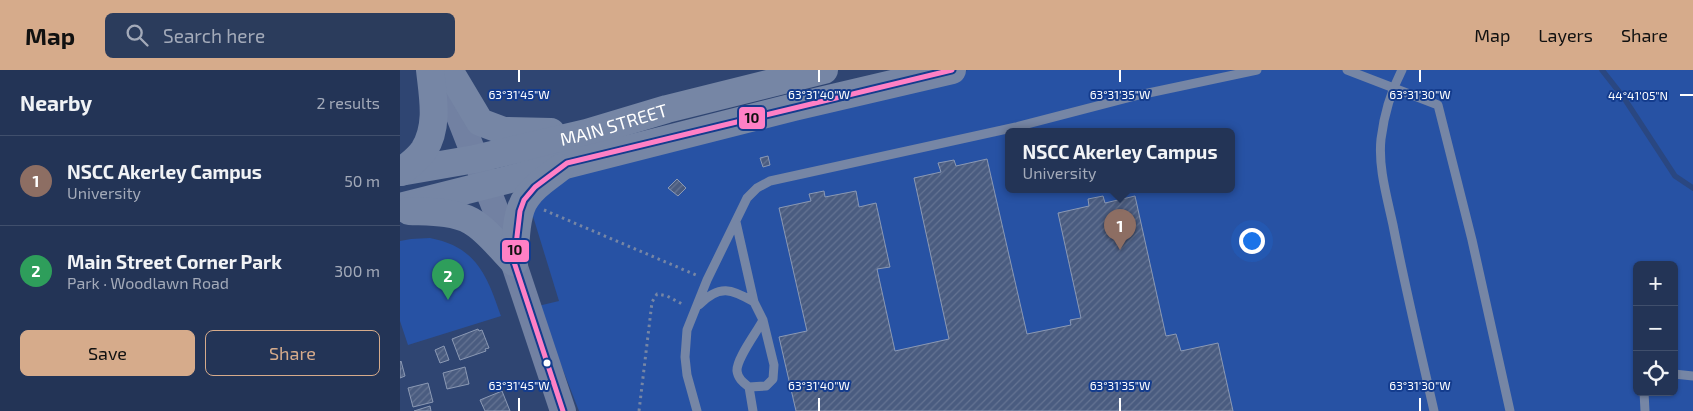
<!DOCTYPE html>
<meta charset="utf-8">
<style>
:root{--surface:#233456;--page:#2b3c5c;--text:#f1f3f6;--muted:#a3aab9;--line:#404f6c;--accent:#d6ab8b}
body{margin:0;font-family:"Exo 2",sans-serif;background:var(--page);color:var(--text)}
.controls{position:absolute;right:15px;bottom:15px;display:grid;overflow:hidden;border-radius:8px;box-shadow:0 1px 4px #0004}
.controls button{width:45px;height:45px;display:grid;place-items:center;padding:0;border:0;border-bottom:1px solid var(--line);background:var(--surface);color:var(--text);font:25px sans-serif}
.you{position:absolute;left:851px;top:170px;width:18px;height:18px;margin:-12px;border:4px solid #fff;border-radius:50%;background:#1a73e8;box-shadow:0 0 0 8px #1a73e833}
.badge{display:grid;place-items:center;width:32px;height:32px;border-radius:50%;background:var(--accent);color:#fff;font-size:16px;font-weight:700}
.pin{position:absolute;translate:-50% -41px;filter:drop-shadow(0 1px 2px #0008)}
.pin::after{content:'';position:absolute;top:26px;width:18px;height:15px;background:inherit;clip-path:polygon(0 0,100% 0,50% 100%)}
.popup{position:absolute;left:605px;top:58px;width:230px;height:65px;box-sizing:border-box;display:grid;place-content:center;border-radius:8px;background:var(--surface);filter:drop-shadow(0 1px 4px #0005);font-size:16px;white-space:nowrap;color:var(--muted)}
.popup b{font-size:19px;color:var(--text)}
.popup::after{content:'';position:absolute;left:50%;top:100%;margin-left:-10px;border:10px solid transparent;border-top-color:var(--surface)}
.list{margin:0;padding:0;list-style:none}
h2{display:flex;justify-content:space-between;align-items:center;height:65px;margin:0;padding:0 20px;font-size:21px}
h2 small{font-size:16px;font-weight:400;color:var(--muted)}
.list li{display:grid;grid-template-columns:32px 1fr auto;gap:15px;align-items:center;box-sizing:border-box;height:90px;padding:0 20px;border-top:1px solid var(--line)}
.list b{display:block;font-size:19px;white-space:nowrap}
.list p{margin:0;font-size:16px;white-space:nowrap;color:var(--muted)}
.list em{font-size:16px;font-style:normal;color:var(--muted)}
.actions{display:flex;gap:10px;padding:15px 20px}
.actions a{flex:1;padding:11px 0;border:1px solid var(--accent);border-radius:8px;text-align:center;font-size:18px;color:var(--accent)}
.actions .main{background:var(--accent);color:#111}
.icon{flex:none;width:28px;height:28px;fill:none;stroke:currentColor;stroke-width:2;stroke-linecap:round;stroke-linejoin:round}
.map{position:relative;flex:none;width:1293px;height:341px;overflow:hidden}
header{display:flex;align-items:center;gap:30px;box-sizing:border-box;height:70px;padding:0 25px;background:var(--accent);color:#111}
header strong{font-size:24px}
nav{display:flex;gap:28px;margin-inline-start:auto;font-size:18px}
.search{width:350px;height:45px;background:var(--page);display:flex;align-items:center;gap:12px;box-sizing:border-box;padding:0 18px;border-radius:8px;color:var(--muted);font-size:19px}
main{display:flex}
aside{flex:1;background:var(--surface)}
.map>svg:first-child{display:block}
.green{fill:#2752a4;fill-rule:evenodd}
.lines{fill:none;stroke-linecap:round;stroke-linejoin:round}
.stream{stroke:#2a4781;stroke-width:5.5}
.building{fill:url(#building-hatch);stroke:#8b99b4}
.path{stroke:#7686a5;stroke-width:3;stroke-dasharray:2.5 4;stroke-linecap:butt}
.lane{stroke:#7686a5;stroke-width:9}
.secondary{stroke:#7281a2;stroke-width:26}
.primary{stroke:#7686a5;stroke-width:28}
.bus-1-casing{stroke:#143c8d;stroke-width:9}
.bus-1{stroke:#ff80c5;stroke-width:5}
.ticks{fill:none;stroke:#fff;stroke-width:2}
.bus-dot{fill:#fff;stroke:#143c8d;stroke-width:2}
.labels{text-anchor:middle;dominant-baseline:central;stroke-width:4;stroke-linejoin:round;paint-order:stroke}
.street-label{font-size:18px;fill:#fff;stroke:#143c8d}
.ticks-label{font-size:12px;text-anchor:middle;fill:#fff;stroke:#143c8d;stroke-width:4;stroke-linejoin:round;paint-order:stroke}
.line-badge{stroke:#143c8d;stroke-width:2}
.pale-badge-label{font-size:14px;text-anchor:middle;font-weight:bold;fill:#111}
</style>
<header>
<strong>Map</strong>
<div class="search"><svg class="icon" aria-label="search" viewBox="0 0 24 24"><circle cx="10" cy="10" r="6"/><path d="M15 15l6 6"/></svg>Search here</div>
<nav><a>Map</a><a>Layers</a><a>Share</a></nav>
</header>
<main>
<aside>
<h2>Nearby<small>2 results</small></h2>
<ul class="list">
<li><span class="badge" style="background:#8d6e63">1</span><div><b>NSCC Akerley Campus</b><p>University</p></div><em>50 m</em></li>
<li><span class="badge" style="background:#2e9e5b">2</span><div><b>Main Street Corner Park</b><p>Park · Woodlawn Road</p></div><em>300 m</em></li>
</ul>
<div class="actions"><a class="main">Save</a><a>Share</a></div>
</aside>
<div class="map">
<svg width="1293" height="341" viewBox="0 0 1293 341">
<defs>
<pattern id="building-hatch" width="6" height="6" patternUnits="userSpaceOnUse" patternTransform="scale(1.25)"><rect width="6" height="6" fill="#4a5c80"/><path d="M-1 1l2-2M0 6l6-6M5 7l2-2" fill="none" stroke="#657493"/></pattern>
</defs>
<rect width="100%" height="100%" fill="#2f4572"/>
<!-- green -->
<path class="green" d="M568,0h725v341h-1114l-41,-105 21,-5 -35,-114zM609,61h222v58h-222zM1237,195h37v127h-37z
M30,168c47,9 57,38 71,78l-93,29 -8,-24v-80l11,-2z"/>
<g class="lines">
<!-- stream -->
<path class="stream" d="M1202,0l22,28 51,78 18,12"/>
</g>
<!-- building -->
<path class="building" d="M368,86l2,9 -7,2 -3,-9z
M587,89l40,175 44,-9 -1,-5 11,-2 -23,-105 31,-7 -1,-7 15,-3 2,7 30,-7 31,140 10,-2 5,17 37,-8 15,68h-437l-17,-74 28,-6 -28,-123 32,-7 -2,-7 15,-3 1,6 31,-6 3,16 17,-4 14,64 -13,2 18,82 54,-12 -35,-161 27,-6 -3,-9 16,-3 2,6z
M277,109l9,9 -8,8 -10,-8z
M78,259l1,2 3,-1 7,18 -4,1 1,2 -26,9 -8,-21z
M44,276l5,14 -9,3 -5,-13z
M1,291l4,15 -5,2v-16z
M65,297l4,17 -22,5 -4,-16z
M28,313l5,19 -20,5 -5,-19z
M102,321l8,20h-25l-5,-11z
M30,336l1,5h-17z"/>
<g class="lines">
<!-- path -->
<path class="path" d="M144,140l152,65
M239,341l13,-109 5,-8 10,2 17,9"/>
<!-- lane -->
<path class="lane" d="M947,0l91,35 34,135 38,171
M1002,0c-11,21 -18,45 -21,69 -3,28 6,58 12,86 12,62 27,124 41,186
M336,152l18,80 9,18 11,45 -1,14 -7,7 -17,1c-5,-4 -11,-8 -12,-16 -1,-12 20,-39 26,-51
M299,235c20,-21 33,-16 55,-3
M1274,304l19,2
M349,317l4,24
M1244,322l1,19
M297,341l-10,-36 -2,-18 2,-27 20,-50 40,-82 10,-10 13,-7 246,-54 123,-32 118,-25"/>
<!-- secondary -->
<path class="secondary" d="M44,8l54,138 65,195"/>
<!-- primary -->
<g class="primary">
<path d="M49,0l31,52 24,9 47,1"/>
<path id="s1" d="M0,102l75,-13 112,-26 80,-24 157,-39"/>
<path d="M1,102c8,-7 17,-13 23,-22 15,-24 9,-53 6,-80"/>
<path d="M0,137l394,-100 158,-37"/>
<path d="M9,141c20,1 44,0 62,10 16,9 29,27 43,41"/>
<path d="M114,192c2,-19 1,-50 13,-65 8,-12 22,-20 33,-29"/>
</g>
<!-- bus-1 casing -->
<g class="bus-1-casing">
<path id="bus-1" d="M163,341l-49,-149 6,-51 4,-11 11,-13 32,-24 385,-93"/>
</g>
<!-- bus-1 -->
<use href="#bus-1" class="bus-1"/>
</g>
<!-- ticks -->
<path class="ticks" d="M119,0v12M419,0v12M720,0v12M1020,0v12M1280,25h13M119,328v13M419,328v13M720,328v13M1020,328v13"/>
<!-- markers -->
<circle class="bus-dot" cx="147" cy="293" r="4.5"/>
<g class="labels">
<!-- street labels -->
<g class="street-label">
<text stroke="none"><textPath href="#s1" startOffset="219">MAIN STREET</textPath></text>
</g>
</g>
<g class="ticks-label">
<text x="119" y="29">63°31'45"W</text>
<text x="419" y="29">63°31'40"W</text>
<text x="720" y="29">63°31'35"W</text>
<text x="1020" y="29">63°31'30"W</text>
<text x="1238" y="30">44°41'05"N</text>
<text x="119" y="320">63°31'45"W</text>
<text x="419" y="320">63°31'40"W</text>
<text x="720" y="320">63°31'35"W</text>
<text x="1020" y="320">63°31'30"W</text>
</g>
<g class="line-badge">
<rect x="338" y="36" width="28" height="24" rx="5" fill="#ff80c5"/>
<rect x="101" y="169" width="29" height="24" rx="5" fill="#ff80c5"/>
</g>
<g class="pale-badge-label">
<text x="352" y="53">10</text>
<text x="115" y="185">10</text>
</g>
</svg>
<div class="controls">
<button>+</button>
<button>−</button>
<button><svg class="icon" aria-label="locate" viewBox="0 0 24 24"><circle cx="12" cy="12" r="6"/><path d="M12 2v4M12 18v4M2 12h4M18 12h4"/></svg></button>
</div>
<div class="you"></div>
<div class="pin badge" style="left:720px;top:180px;background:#8d6e63">1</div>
<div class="popup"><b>NSCC Akerley Campus</b>University</div>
<div class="pin badge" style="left:48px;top:230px;background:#2e9e5b">2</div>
</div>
</main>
